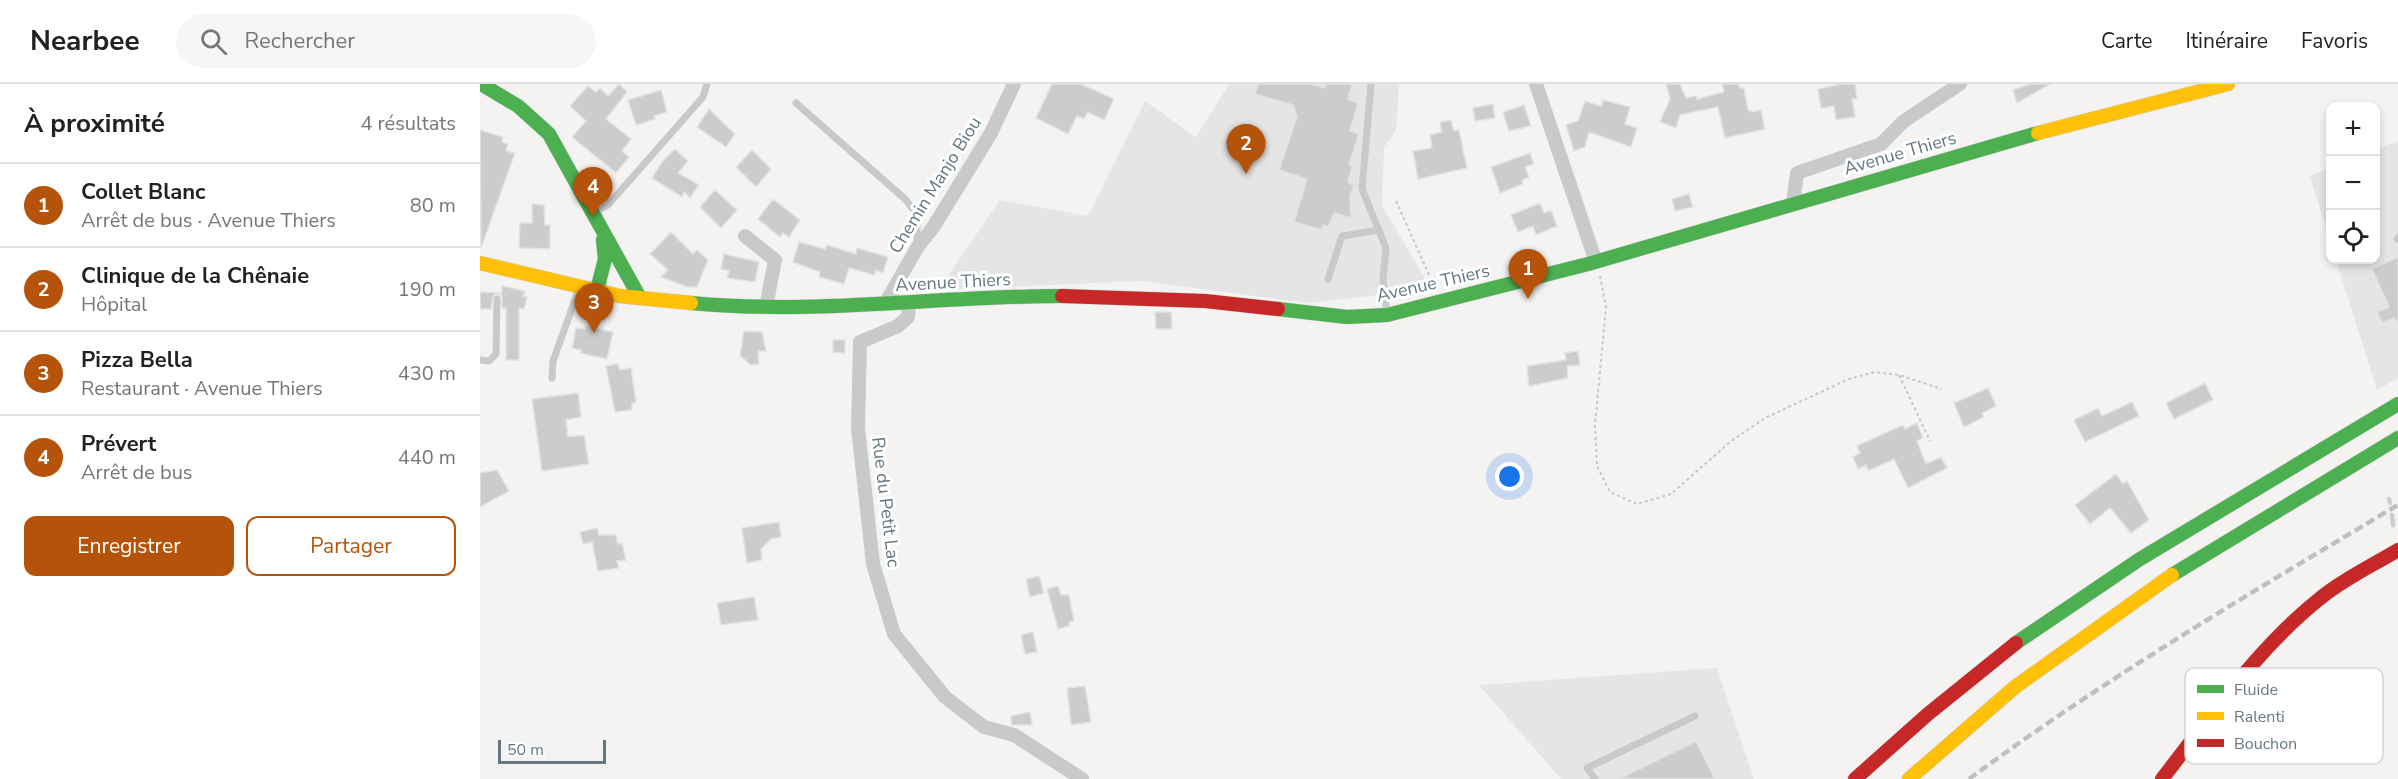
<!DOCTYPE html>
<html lang="fr">
<meta charset="utf-8">
<style>
:root{--surface:#fff;--page:#f6f6f6;--text:#222;--muted:#767676;--line:#e0e0e0;--accent:#b45309}
body{margin:0;font-family:"Nunito Sans",sans-serif;background:var(--page);color:var(--text)}
.controls{position:absolute;right:18px;top:18px;display:grid;overflow:hidden;border-radius:12px;box-shadow:0 3px 9px #0003}
.controls button{width:54px;height:54px;display:grid;place-items:center;padding:0;border:0;border-bottom:2px solid var(--line);background:var(--surface);color:var(--text);font:30px sans-serif}
.scale{position:absolute;left:18px;bottom:15px;width:108px;box-sizing:border-box;padding-left:6px;border:3px solid #657781;border-top:0;font-size:16px;line-height:21px;white-space:nowrap;color:#657781;-webkit-text-stroke:4px #fff;paint-order:stroke}
.you{position:absolute;left:1030px;top:393px;width:21px;height:21px;margin:-15px;border:4px solid #fff;border-radius:50%;background:#1a73e8;box-shadow:0 0 0 9px #1a73e833}
.badge{display:grid;place-items:center;width:39px;height:39px;border-radius:50%;background:var(--accent);color:#fff;font-size:20px;font-weight:700}
.pin{position:absolute;translate:-50% -50px;filter:drop-shadow(0 2px 3px #0008)}
.pin::after{content:'';position:absolute;top:32px;width:21px;height:18px;background:inherit;clip-path:polygon(0 0,100% 0,50% 100%)}
.list{margin:0;padding:0;list-style:none}
h2{display:flex;justify-content:space-between;align-items:center;height:78px;margin:0;padding:0 24px;font-size:26px}
h2 small{font-size:20px;font-weight:400;color:var(--muted)}
.list li{display:grid;grid-template-columns:39px 1fr auto;gap:18px;align-items:center;box-sizing:border-box;height:84px;padding:0 24px;border-top:2px solid var(--line)}
.list b{display:block;font-size:22px;white-space:nowrap}
.list p{margin:0;font-size:20px;white-space:nowrap;color:var(--muted)}
.list em{font-size:20px;font-style:normal;color:var(--muted)}
.actions{display:flex;gap:12px;padding:18px 24px}
.actions a{flex:1;padding:14px 0;border:2px solid var(--accent);border-radius:12px;text-align:center;font-size:21px;color:var(--accent)}
.actions .main{background:var(--accent);color:#fff}
.icon{flex:none;width:33px;height:33px;fill:none;stroke:currentColor;stroke-width:2;stroke-linecap:round;stroke-linejoin:round}
.map{position:relative;flex:none;width:1918px;height:695px;overflow:hidden}
header{display:flex;align-items:center;gap:36px;box-sizing:border-box;height:84px;padding:0 30px;background:var(--surface);border-bottom:2px solid var(--line)}
header strong{font-size:28px}
nav{display:flex;gap:33px;margin-inline-start:auto;font-size:21px}
.search{width:420px;height:54px;background:var(--page);display:flex;align-items:center;gap:15px;box-sizing:border-box;padding:0 21px;border-radius:33px;color:var(--muted);font-size:22px}
main{display:flex}
aside{flex:1;background:var(--surface)}
.map>svg:first-child{display:block}
.built{fill:#e4e5e4}
.lines{fill:none;stroke-linecap:round;stroke-linejoin:round}
.stream{stroke:#c7d1d2;stroke-width:4.5}
.building{fill:#cbcccd;stroke:#e3e2e2;stroke-width:1.5}
.fast-casing{stroke:#d0d1d2;stroke-width:15}
.slow-casing{stroke:#d0d1d2;stroke-width:15}
.jam-casing{stroke:#d0d1d2;stroke-width:15}
.path{stroke:#c6c7c8;stroke-width:2;stroke-dasharray:3 3;stroke-linecap:butt}
.lane{stroke:#c8c9ca;stroke-width:7}
.street{stroke:#c8c9ca;stroke-width:14}
.fast{stroke:#4caf50;stroke-width:14}
.slow{stroke:#ffc107;stroke-width:14}
.jam{stroke:#c62828;stroke-width:14}
.rail{stroke:#bebfc0;stroke-width:4.5;stroke-dasharray:9 4.5;stroke-linecap:butt}
.labels{text-anchor:middle;dominant-baseline:central;stroke-width:6;stroke-linejoin:round;paint-order:stroke}
.street-label{font-size:18px;fill:#657781;stroke:#fff}
.key{fill:#fff;stroke:#d1d6d9;stroke-width:1.5}
.key-label{font-size:16px;fill:#657781}
</style>
<header>
<strong>Nearbee</strong>
<div class="search"><svg class="icon" aria-label="search" viewBox="0 0 24 24"><circle cx="10" cy="10" r="6"/><path d="M15 15l6 6"/></svg>Rechercher</div>
<nav><a>Carte</a><a>Itinéraire</a><a>Favoris</a></nav>
</header>
<main>
<aside>
<h2>À proximité<small>4 résultats</small></h2>
<ul class="list">
<li><span class="badge">1</span><div><b>Collet Blanc</b><p>Arrêt de bus · Avenue Thiers</p></div><em>80 m</em></li>
<li><span class="badge">2</span><div><b>Clinique de la Chênaie</b><p>Hôpital</p></div><em>190 m</em></li>
<li><span class="badge">3</span><div><b>Pizza Bella</b><p>Restaurant · Avenue Thiers</p></div><em>430 m</em></li>
<li><span class="badge">4</span><div><b>Prévert</b><p>Arrêt de bus</p></div><em>440 m</em></li>
</ul>
<div class="actions"><a class="main">Enregistrer</a><a>Partager</a></div>
</aside>
<div class="map">
<svg width="1918" height="695" viewBox="0 0 1918 695">
<rect width="100%" height="100%" fill="#f4f3f2"/>
<!-- built -->
<path class="built" d="M749,0h170l-3,47 -12,16 -2,58 49,84 -122,14 -168,-22 -203,9 62,-90 88,16 57,-115 51,36z
M1918,57v237l-21,12 -41,-130h40v-110z
M1850,84v74l-20,-66z
M1237,584l37,111h-193l-82,-94z"/>
<g class="lines">
<!-- stream -->
<path class="stream" d="M1909,415l1,4
M1912,431l1,10"/>
</g>
<!-- building -->
<path class="building" d="M139,0l8,8 -21,27 25,20 -9,12 7,6 -13,16 -44,-36 14,-16 -16,-15 18,-20 8,6 4,-4 8,8z
M572,0h29l33,15 -10,21 -16,-8 -4,7 -7,-3 -9,18 -32,-16z
M778,0h53l14,4 1,-4h26l-4,15 10,4 -8,28 9,3 -10,31 3,1 -4,16 6,3 -4,11 1,22 -17,-5 -6,14 -5,-2 -1,5 -28,-8 13,-43 -28,-9 18,-53 -4,-12 -38,-11z
M1186,0h14l6,14 10,-2 1,3 27,-7 -2,-8h17l1,4h4l4,22 4,2 9,-2 4,19 -40,9 -7,-31 -38,8 -4,13 -16,-6 10,-23z
M1361,0h14l2,15h-5l3,18 -19,3 -2,-14 -13,2 -3,-19z
M1550,0h20l-33,19 -4,-13z
M181,6l6,22 -13,4 1,3 -19,6 -8,-25z
M1123,16l27,7 -5,17 12,4 -6,19 -42,-15 -4,15 -11,4 -8,-26 12,-4 7,-20 16,5z
M1013,20l2,14 -20,3 -2,-13z
M1044,21l7,21 -22,5 -6,-19z
M229,25l26,25 -9,13 -29,-20z
M971,36l3,11 5,-1 8,38 -49,11 -5,-28 19,-3 -2,-13 12,-3 -2,-10z
M0,46l23,7 -1,5 6,2 -2,7 9,2 -34,95z
M195,65l13,12 -10,12 21,12 -9,13 -6,-6 -2,5 -30,-19 9,-15z
M272,66l19,19 -15,18 -20,-20z
M1050,69l4,11 -9,3 4,10 -7,3 1,4 -23,9 -9,-26z
M235,106l22,20 -16,18 -21,-21z
M1209,110l4,13 -18,4 -3,-12z
M293,115l27,21 -11,17 -6,-4 -3,4 -22,-18z
M1060,119l4,10 7,-3 6,16 -21,9 -3,-9 -15,6 -7,-17z
M52,120l12,1 1,20h5v24l-31,-1 1,-25h12z
M191,148l22,22 4,-4 11,10 -11,27h-10l-26,-10 7,-7 -18,-16z
M319,158l26,7 2,-4 29,9 1,-6 31,9 -5,16 -7,-3 -2,5 -25,-7 -5,16 -25,-7 1,-5 -27,-10z
M244,170l35,8 -4,20 -28,-4 2,-7 -8,-2z
M1918,173v68l-4,-7 -12,5 -5,-11 12,-5 -17,-38z
M22,202l23,5 -2,5 4,1 -3,12 -5,-1v52h-13v-52h-4v-12l-4,-3 -5,3 -2,13h-11v-17l22,1z
M675,228h16l1,17h-16z
M106,242l27,6 -6,27 -27,-6 1,-3 -9,-2 4,-20 9,1z
M264,247l18,1 4,19h-8l1,13 -9,1 -10,-10z
M353,256h12v13l-12,-1z
M1098,267l2,14 -13,1 1,12 -39,8 -2,-20 39,-6 -1,-7z
M138,280l2,6 11,-2 5,34 -4,1v7l-17,2 -9,-46z
M1725,299l8,17 -39,19 -8,-16z
M1508,304l8,18 -14,7 2,4 -20,10 -10,-24z
M98,309l3,24 -15,3 2,17 16,-2 5,29 -47,7 -10,-72z
M1652,318l7,14 -54,26 -11,-22 24,-12 4,8z
M1437,339l6,15 -6,3 9,23 15,-7 6,11 -39,20 -14,-29 -26,12 -2,-6 -8,4 -5,-12 7,-4 -3,-7 46,-21 2,4z
M17,386l12,21 -29,16v-34z
M1636,390l7,10 4,-3 22,39 -18,13 -21,-25 -20,16 -15,-19z
M299,438l2,15 -10,2 -10,10 1,11 -15,3 -5,-35z
M117,444l2,7h17l2,9 4,-1 4,17 -9,1 2,7 -21,3 -6,-29 -9,2 -3,-12z
M559,492l5,17 -14,4 -4,-18z
M578,502l3,9h8l5,26 -5,1v4l-11,3 -11,-40z
M274,513l4,23 -37,5 -4,-22z
M553,548l4,20 -12,2 -4,-19z
M605,602l6,36 -20,3 -4,-37z
M550,628l2,13h-20l-1,-9z
M1216,657l19,38h-96z"/>
<g class="lines">
<!-- fast casing -->
<g class="fast-casing">
<path id="fast" d="M1,0l37,22 31,28 91,164
M117,206l8,-31 -2,-19
M211,219c124,12 248,-7 371,-7
M798,225l69,8 40,-2 201,-51 450,-131
M1692,491l226,-137
M1536,559l124,-84 258,-155"/>
</g>
<!-- slow casing -->
<g class="slow-casing">
<path id="slow" d="M1558,49l190,-49
M0,179l140,33 71,7
M1429,695l106,-92 157,-112"/>
</g>
<!-- jam casing -->
<g class="jam-casing">
<path id="jam" d="M582,212l143,5 73,8
M1375,695l73,-65 88,-71
M1682,695c50,-64 97,-133 161,-183 23,-18 50,-31 75,-46"/>
</g>
<!-- path -->
<path class="path" d="M916,117l38,85
M1120,192l6,31 -11,118 2,41 13,26 27,12 34,-10 59,-52 35,-24 84,-39 26,-7 24,3 43,14
M1419,291l31,66"/>
<!-- lane -->
<path class="lane" d="M891,0l-9,105 24,59 -3,31 4,36
M316,19l109,96 12,15v31
M113,129l15,-8 95,-108 4,-13
M1917,155l1,-1
M848,195l14,-43 37,-6
M0,276l9,1 7,-7 1,-55
M72,294l1,-17 26,-72
M1115,695l-8,-11 108,-52"/>
<!-- street -->
<path class="street" d="M1056,0l60,178
M1313,119l4,-30 84,-29 23,-23 56,-37
M265,152l30,24 -9,47
M405,220l32,-56 17,-22 57,-93 23,-49
M429,220l-1,13 -10,9 -38,16 -2,86 15,136 21,70 51,63 39,30 30,8 68,44"/>
<!-- fast -->
<use href="#fast" class="fast"/>
<!-- slow -->
<use href="#slow" class="slow"/>
<!-- jam -->
<use href="#jam" class="jam"/>
<!-- rail -->
<path class="rail" d="M1489,695c137,-101 283,-187 429,-274"/>
</g>
<g class="labels">
<!-- street labels -->
<g class="street-label">
<text transform="translate(1420 69) rotate(-16)">Avenue Thiers</text>
<text transform="translate(455 101) rotate(-58)">Chemin Manjo Biou</text>
<text transform="translate(473 198) rotate(-3)">Avenue Thiers</text>
<text transform="translate(953 199) rotate(-13)">Avenue Thiers</text>
<text transform="translate(406 418) rotate(83)">Rue du Petit Lac</text>
</g>
</g>
<!-- legend -->
<rect x="1705" y="584" width="198" height="96" rx="9" class="key"/>
<rect x="1717" y="601" width="27" height="8" fill="#4caf50"/>
<rect x="1717" y="628" width="27" height="8" fill="#ffc107"/>
<rect x="1717" y="655" width="27" height="8" fill="#c62828"/>
<g class="key-label">
<text x="1754" y="611">Fluide</text>
<text x="1754" y="638">Ralenti</text>
<text x="1754" y="665">Bouchon</text>
</g>
</svg>
<div class="controls">
<button>+</button>
<button>−</button>
<button><svg class="icon" aria-label="locate" viewBox="0 0 24 24"><circle cx="12" cy="12" r="6"/><path d="M12 2v4M12 18v4M2 12h4M18 12h4"/></svg></button>
</div>
<div class="scale">50 m</div>
<div class="you"></div>
<div class="pin badge" style="left:1048px;top:215px">1</div>
<div class="pin badge" style="left:766px;top:90px">2</div>
<div class="pin badge" style="left:114px;top:249px">3</div>
<div class="pin badge" style="left:113px;top:133px">4</div>
</div>
</main>
